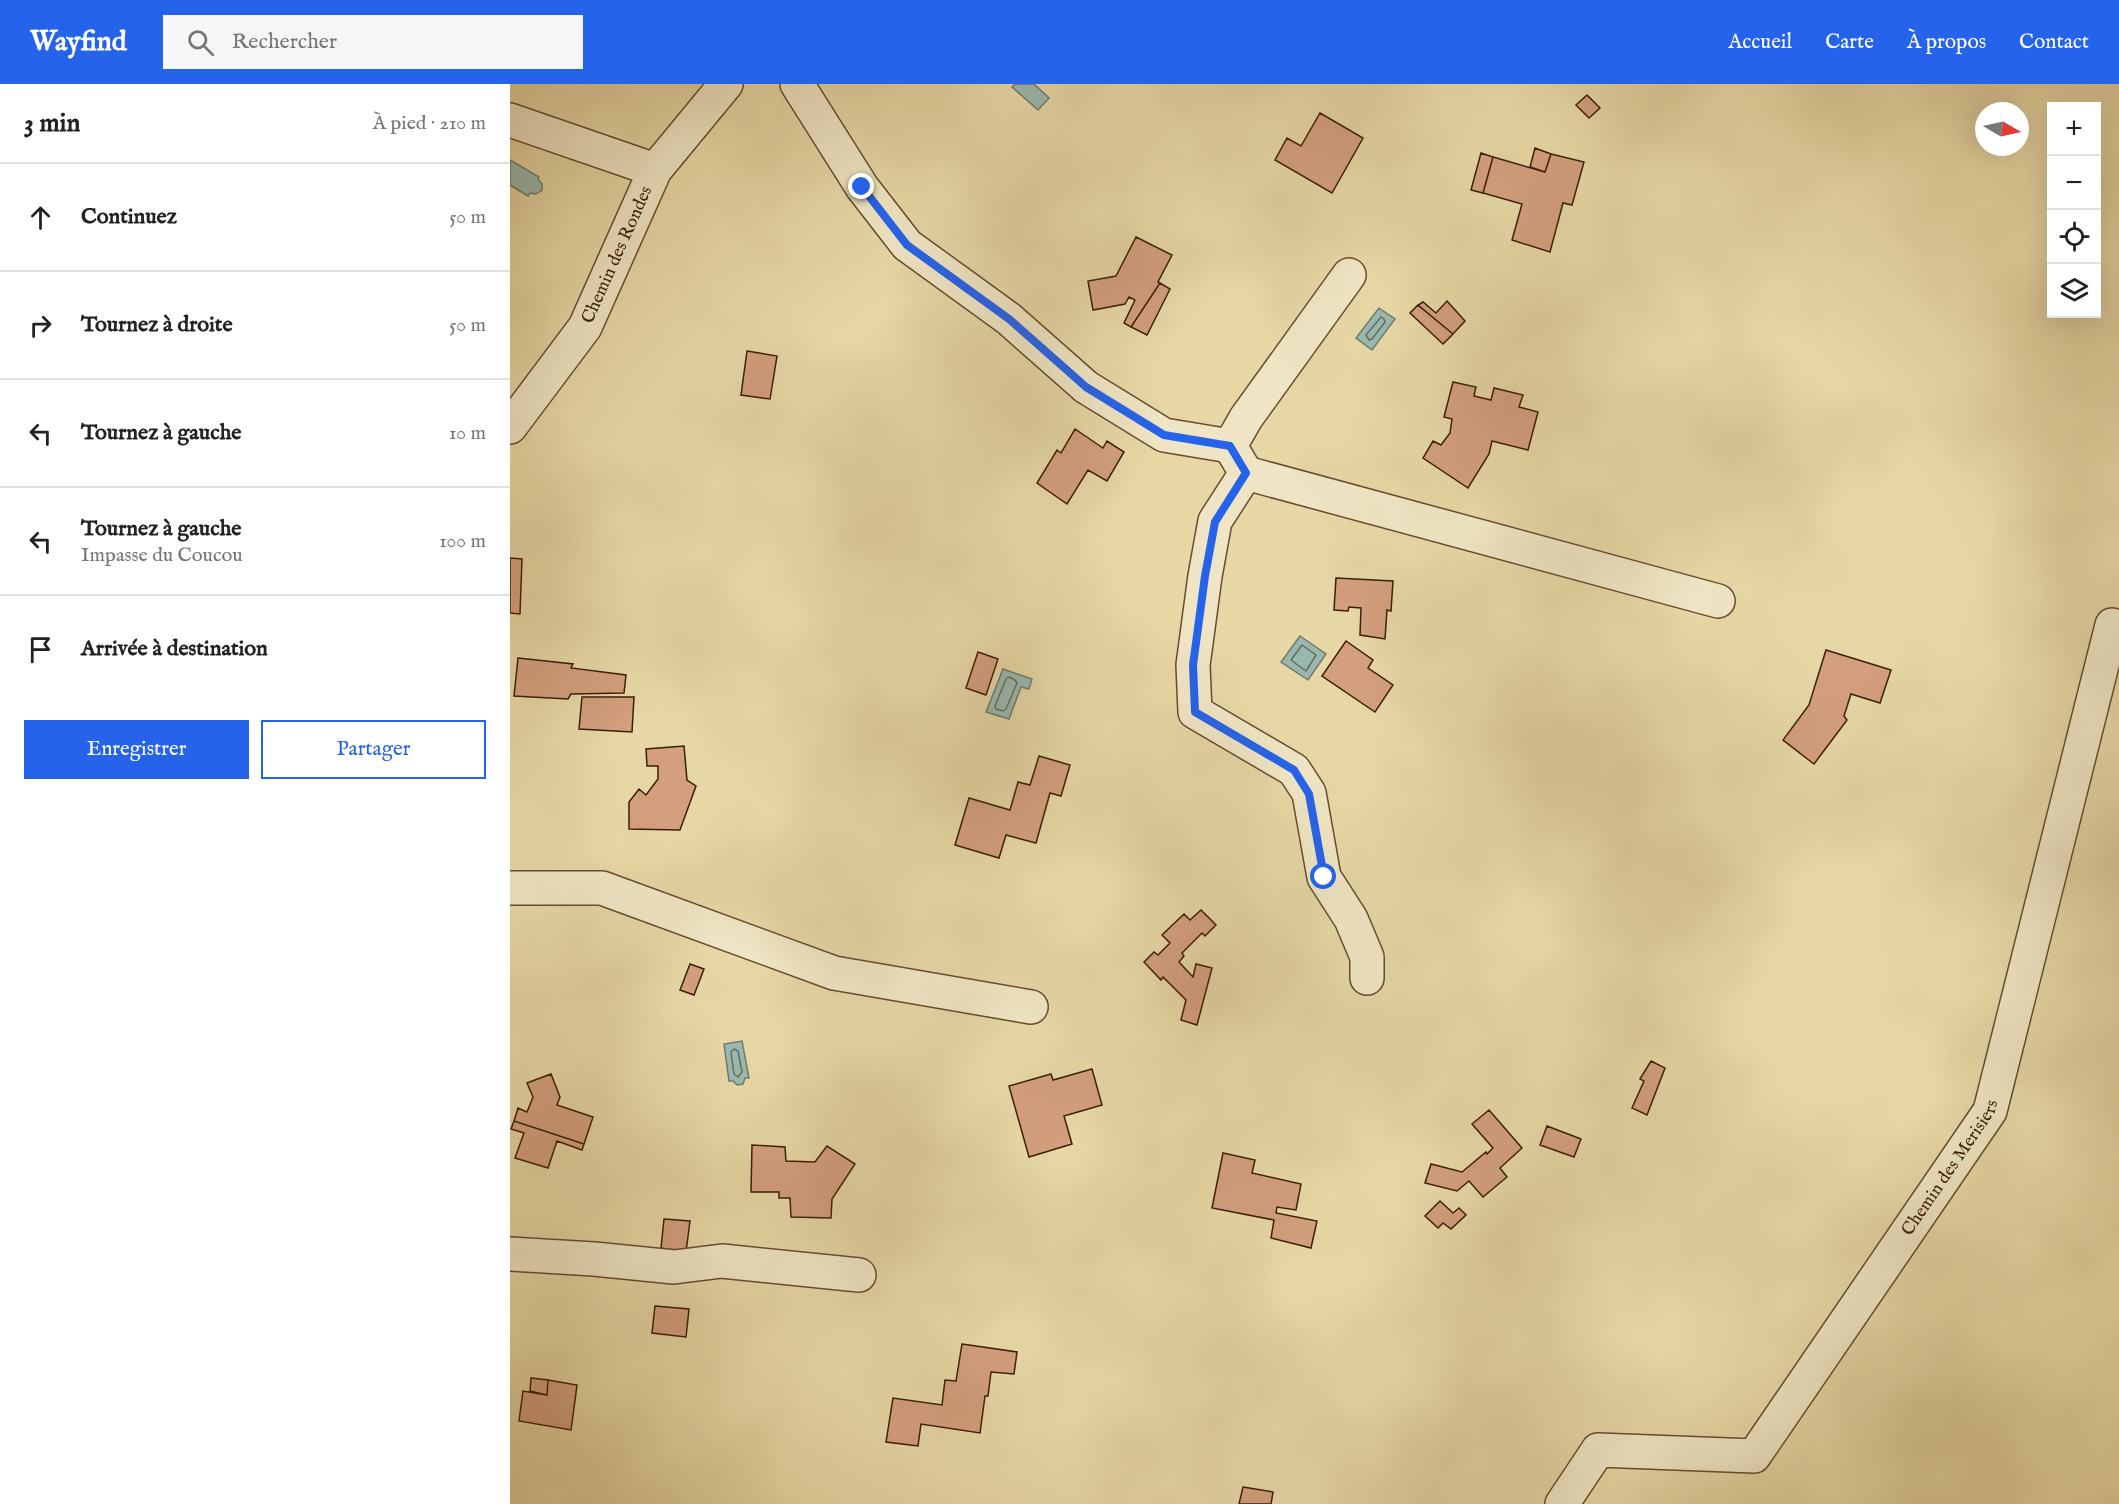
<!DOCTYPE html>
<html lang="fr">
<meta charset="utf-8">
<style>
:root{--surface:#fff;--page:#f6f6f6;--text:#222;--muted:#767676;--line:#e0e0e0;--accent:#2563eb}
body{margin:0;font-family:"IM FELL English",serif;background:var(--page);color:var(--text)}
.controls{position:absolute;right:18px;top:18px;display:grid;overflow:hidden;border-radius:0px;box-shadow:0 6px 24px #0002}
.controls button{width:54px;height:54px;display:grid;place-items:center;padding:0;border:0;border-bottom:2px solid var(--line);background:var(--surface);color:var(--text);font:30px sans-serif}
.compass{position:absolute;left:1465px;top:18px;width:54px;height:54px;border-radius:50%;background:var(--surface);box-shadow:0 6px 24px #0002;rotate:99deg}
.stop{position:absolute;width:18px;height:18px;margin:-14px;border:4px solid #2563eb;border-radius:50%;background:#fff}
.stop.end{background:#2563eb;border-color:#fff;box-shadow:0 2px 6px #0008}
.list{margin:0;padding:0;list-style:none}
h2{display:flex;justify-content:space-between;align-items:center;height:78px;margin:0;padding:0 24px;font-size:26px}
h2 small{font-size:20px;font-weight:400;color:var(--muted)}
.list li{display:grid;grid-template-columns:39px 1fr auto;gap:18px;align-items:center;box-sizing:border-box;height:108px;padding:0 24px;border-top:2px solid var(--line)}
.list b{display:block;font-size:22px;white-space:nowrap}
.list p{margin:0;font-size:20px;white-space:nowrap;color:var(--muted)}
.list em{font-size:20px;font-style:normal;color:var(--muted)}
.actions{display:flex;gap:12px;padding:18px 24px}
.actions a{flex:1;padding:14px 0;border:2px solid var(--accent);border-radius:0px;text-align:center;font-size:21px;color:var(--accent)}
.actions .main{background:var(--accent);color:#fff}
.icon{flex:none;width:33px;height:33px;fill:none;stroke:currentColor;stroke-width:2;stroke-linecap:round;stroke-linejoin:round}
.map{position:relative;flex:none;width:1609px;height:1420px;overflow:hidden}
header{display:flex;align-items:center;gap:36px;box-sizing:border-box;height:84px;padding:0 30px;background:var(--accent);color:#fff}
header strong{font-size:28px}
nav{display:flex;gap:33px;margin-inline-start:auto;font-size:21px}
.search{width:420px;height:54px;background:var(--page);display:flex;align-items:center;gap:15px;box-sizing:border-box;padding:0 21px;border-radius:0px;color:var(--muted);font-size:22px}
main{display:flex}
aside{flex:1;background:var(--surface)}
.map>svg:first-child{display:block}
.water{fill:#98b8af;stroke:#737a6b;stroke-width:1.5}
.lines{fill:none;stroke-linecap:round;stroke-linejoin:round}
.shore{stroke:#6a6b5a;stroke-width:1.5}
.building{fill:#d39f7d;stroke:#3b1e05;stroke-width:1.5}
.minor-casing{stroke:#664c2d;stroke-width:36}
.minor{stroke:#efe5c4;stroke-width:33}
.route{stroke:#2563eb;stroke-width:8}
.labels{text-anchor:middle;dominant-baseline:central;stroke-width:6;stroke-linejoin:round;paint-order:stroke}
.street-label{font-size:18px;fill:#3b1e05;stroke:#efe5c4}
</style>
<header>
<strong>Wayfind</strong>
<div class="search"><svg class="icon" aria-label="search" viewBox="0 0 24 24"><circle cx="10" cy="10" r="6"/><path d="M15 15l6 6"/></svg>Rechercher</div>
<nav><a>Accueil</a><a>Carte</a><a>À propos</a><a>Contact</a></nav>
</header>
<main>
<aside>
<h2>3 min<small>À pied · 210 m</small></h2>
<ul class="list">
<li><svg class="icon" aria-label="ahead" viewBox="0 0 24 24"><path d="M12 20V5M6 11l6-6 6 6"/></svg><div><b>Continuez</b></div><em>50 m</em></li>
<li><svg class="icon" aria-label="right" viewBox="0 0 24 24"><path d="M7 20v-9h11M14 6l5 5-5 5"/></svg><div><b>Tournez à droite</b></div><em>50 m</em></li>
<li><svg class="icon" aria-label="left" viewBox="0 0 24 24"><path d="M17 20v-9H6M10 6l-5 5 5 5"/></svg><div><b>Tournez à gauche</b></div><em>10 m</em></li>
<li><svg class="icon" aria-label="left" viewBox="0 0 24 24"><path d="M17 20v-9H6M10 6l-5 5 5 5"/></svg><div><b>Tournez à gauche</b><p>Impasse du Coucou</p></div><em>100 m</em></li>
<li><svg class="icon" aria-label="arrive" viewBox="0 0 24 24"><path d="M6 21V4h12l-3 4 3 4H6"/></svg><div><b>Arrivée à destination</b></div></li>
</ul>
<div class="actions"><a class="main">Enregistrer</a><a>Partager</a></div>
</aside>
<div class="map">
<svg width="1609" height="1420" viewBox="0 0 1609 1420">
<rect width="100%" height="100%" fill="#e6d7a5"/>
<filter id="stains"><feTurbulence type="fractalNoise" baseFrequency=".00333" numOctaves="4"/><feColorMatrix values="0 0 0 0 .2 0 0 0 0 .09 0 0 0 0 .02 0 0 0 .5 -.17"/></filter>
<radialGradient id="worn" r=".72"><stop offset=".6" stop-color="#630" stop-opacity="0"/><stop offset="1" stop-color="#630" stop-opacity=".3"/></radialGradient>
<!-- water -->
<path class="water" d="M505,0h19l15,14 -11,12 -26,-23z
M0,76l29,17 -1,2 4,5v6l-6,4 -6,-1 -2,3 -18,-11z
M869,224l16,11 -23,31 -16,-12z
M790,552l26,18 -18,26 -27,-18z
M493,585l29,10 -3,10 -8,-2 -12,32 -23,-7z
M232,957l7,37h-4l-2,6 -6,1 -4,-4h-4l-5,-37z"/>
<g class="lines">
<!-- shore -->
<path class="shore" d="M871,233l3,2 1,3 -13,17 -3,1 -3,-5z
M792,561l14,10 -10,16 -15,-11z
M499,593l6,3 2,3 -11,26 -3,2 -7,-2 -1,-3 11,-27z
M224,965l4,2 4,21 -4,5 -4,-3 -3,-22z"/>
</g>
<!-- building -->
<path class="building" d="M1077,11l13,13 -11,10 -13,-13z
M810,29l43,25 -31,55 -57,-33 12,-22 14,8z
M1025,64l16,6 -6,18 -15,-5z
M971,69l12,4 -10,36 -12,-3z
M1041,70l33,8 -12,43 -9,-2 -13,49 -38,-12 10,-36 -39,-11 10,-36 52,15z
M626,153l36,18 -14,27 2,1 -29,44 -7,-4 11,-23 -6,-3 -4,7 -32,6 -5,-29 28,-5z
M650,199l10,6 -23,46 -16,-8z
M937,217l18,20 -12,13 -35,-29 5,-3 13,11z
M908,221l35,29 -10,10 -33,-31z
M237,267l30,5 -7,43 -29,-4z
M943,298l23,5 -2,9 17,4 3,-12 29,7 -4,12 19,5 -10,38 -36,-9 -3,13 -21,34 -45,-30 10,-17 8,4 9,-12 2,-14 -8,-2z
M565,345l28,19 4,-7 17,11 -17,29 -19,-11 -21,34 -30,-21 20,-33 4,3z
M0,474l12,1 -2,55 -10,-1z
M826,494l57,3 -2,30 -4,-1 -2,29 -25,-4 1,-27 -12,-1 -1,4 -14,-1z
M836,557l27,19 -5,8 25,17 -18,27 -53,-36z
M1316,566l65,20 -11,33 -29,-9 -7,22 3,4 -33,44 -31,-24 26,-35z
M468,568l20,7 -12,36 -20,-7z
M8,574l55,6 -2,4 55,7 -2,18 -53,1 -3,5 -54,-3z
M72,613h52l-2,35 -53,-3z
M174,662l3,34 9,6 -16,44 -51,-1v-27l10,-13 7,6 12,-16v-13h-11l-1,-17z
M529,672l31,9 -9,31 -11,-3 -14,50 -30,-8 -7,23 -44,-13 14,-47 41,12 8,-28 12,3z
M691,826l15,15 -11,11 -3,-3 -20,20 2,3 -5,6 14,15 3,-13 16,4 -15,57 -16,-5 5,-20 -23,-23 -2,3 -17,-18 10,-10 4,3 12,-12 -8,-8 22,-21 6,6z
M180,880l14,5 -10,26 -14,-5z
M1141,977l14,7 -18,47 -15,-7 12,-27 -4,-2z
M582,985l10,36 -38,11 8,28 -43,13 -20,-71 42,-12 2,6z
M41,990l9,23 -3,8 36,12 -9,27 -70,-23 4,-13 9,4 6,-15 -6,-14z
M979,1026l33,38 -22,20 7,9 -24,20 -14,-16 -12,10 -32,-8 6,-19 31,8 24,-20 1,2 6,-6 -21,-24z
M4,1037l70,23 -2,6 -25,-9 -9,27 -33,-10 9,-25 -13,-4z
M1037,1042l34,13 -7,18 -34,-12z
M242,1061l33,2 1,14 29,1 12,-16 28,18 -23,35 -1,19 -40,-1 -1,-19h-11v-6h-28z
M713,1069l32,7 -3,13 49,11 -5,26 -19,-3 -1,6 41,8 -6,27 -40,-10 3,-18 -62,-12z
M930,1117l13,12 6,-5 7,7 -15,14 -8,-6 -5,5 -13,-12z
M154,1135l26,2 -4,31 -25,-4z
M145,1222l34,3 -3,28 -34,-4z
M452,1260l55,8 -3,22 -23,-2 -3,24h-3l-5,37 -59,-9 -3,22 -32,-4 7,-44 49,7 3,-25 11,1z
M21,1294l17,2 -1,15 -17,-4z
M38,1296l29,5 -6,45 -52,-9 4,-30 24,4z
M733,1403l30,5 -2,12h-32z"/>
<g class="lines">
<!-- minor casing -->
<g class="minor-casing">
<g id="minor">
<path d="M287,0l65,103 45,58 102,74 77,68 78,48 66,11"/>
<path d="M0,36l145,50"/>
<path id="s1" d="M0,343l75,-100 70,-157 71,-86"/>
<path d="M720,362l16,27 -31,48 -10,55 -12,89 2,47 99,58 15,23 15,84 27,42 16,38v21"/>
<path d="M720,362l16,-28 103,-143"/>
<path d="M736,389l472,128"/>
<path d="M0,804h92l232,85 197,34"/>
<path d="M0,1170l84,5 80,8 48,-6 137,14"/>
<path id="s2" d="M1052,1420l36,-54 156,6 236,-345 122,-486"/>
</g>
</g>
<!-- minor -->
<use href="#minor" class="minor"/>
</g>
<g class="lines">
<!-- route -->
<path class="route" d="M352,103l45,58 102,74 77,68 78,48 66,11 16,27 -31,49 -10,54 -12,89 2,47 99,58 15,24 15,83"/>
</g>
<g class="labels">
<!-- street labels -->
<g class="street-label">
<text stroke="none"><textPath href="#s1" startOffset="204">Chemin des Rondes</textPath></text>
<text stroke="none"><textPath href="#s2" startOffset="570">Chemin des Merisiers</textPath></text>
</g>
</g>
<rect width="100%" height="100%" filter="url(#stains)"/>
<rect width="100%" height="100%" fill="url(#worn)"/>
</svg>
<div class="controls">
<button>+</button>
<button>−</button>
<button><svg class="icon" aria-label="locate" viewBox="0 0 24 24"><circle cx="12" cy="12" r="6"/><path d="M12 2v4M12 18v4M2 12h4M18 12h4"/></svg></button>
<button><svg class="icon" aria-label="layers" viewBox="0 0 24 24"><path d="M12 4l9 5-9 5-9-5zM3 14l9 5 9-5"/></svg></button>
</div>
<svg class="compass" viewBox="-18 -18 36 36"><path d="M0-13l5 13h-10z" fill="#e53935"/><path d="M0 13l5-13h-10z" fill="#767676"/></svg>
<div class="stop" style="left:814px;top:793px"></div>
<div class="stop end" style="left:352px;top:103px"></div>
</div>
</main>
